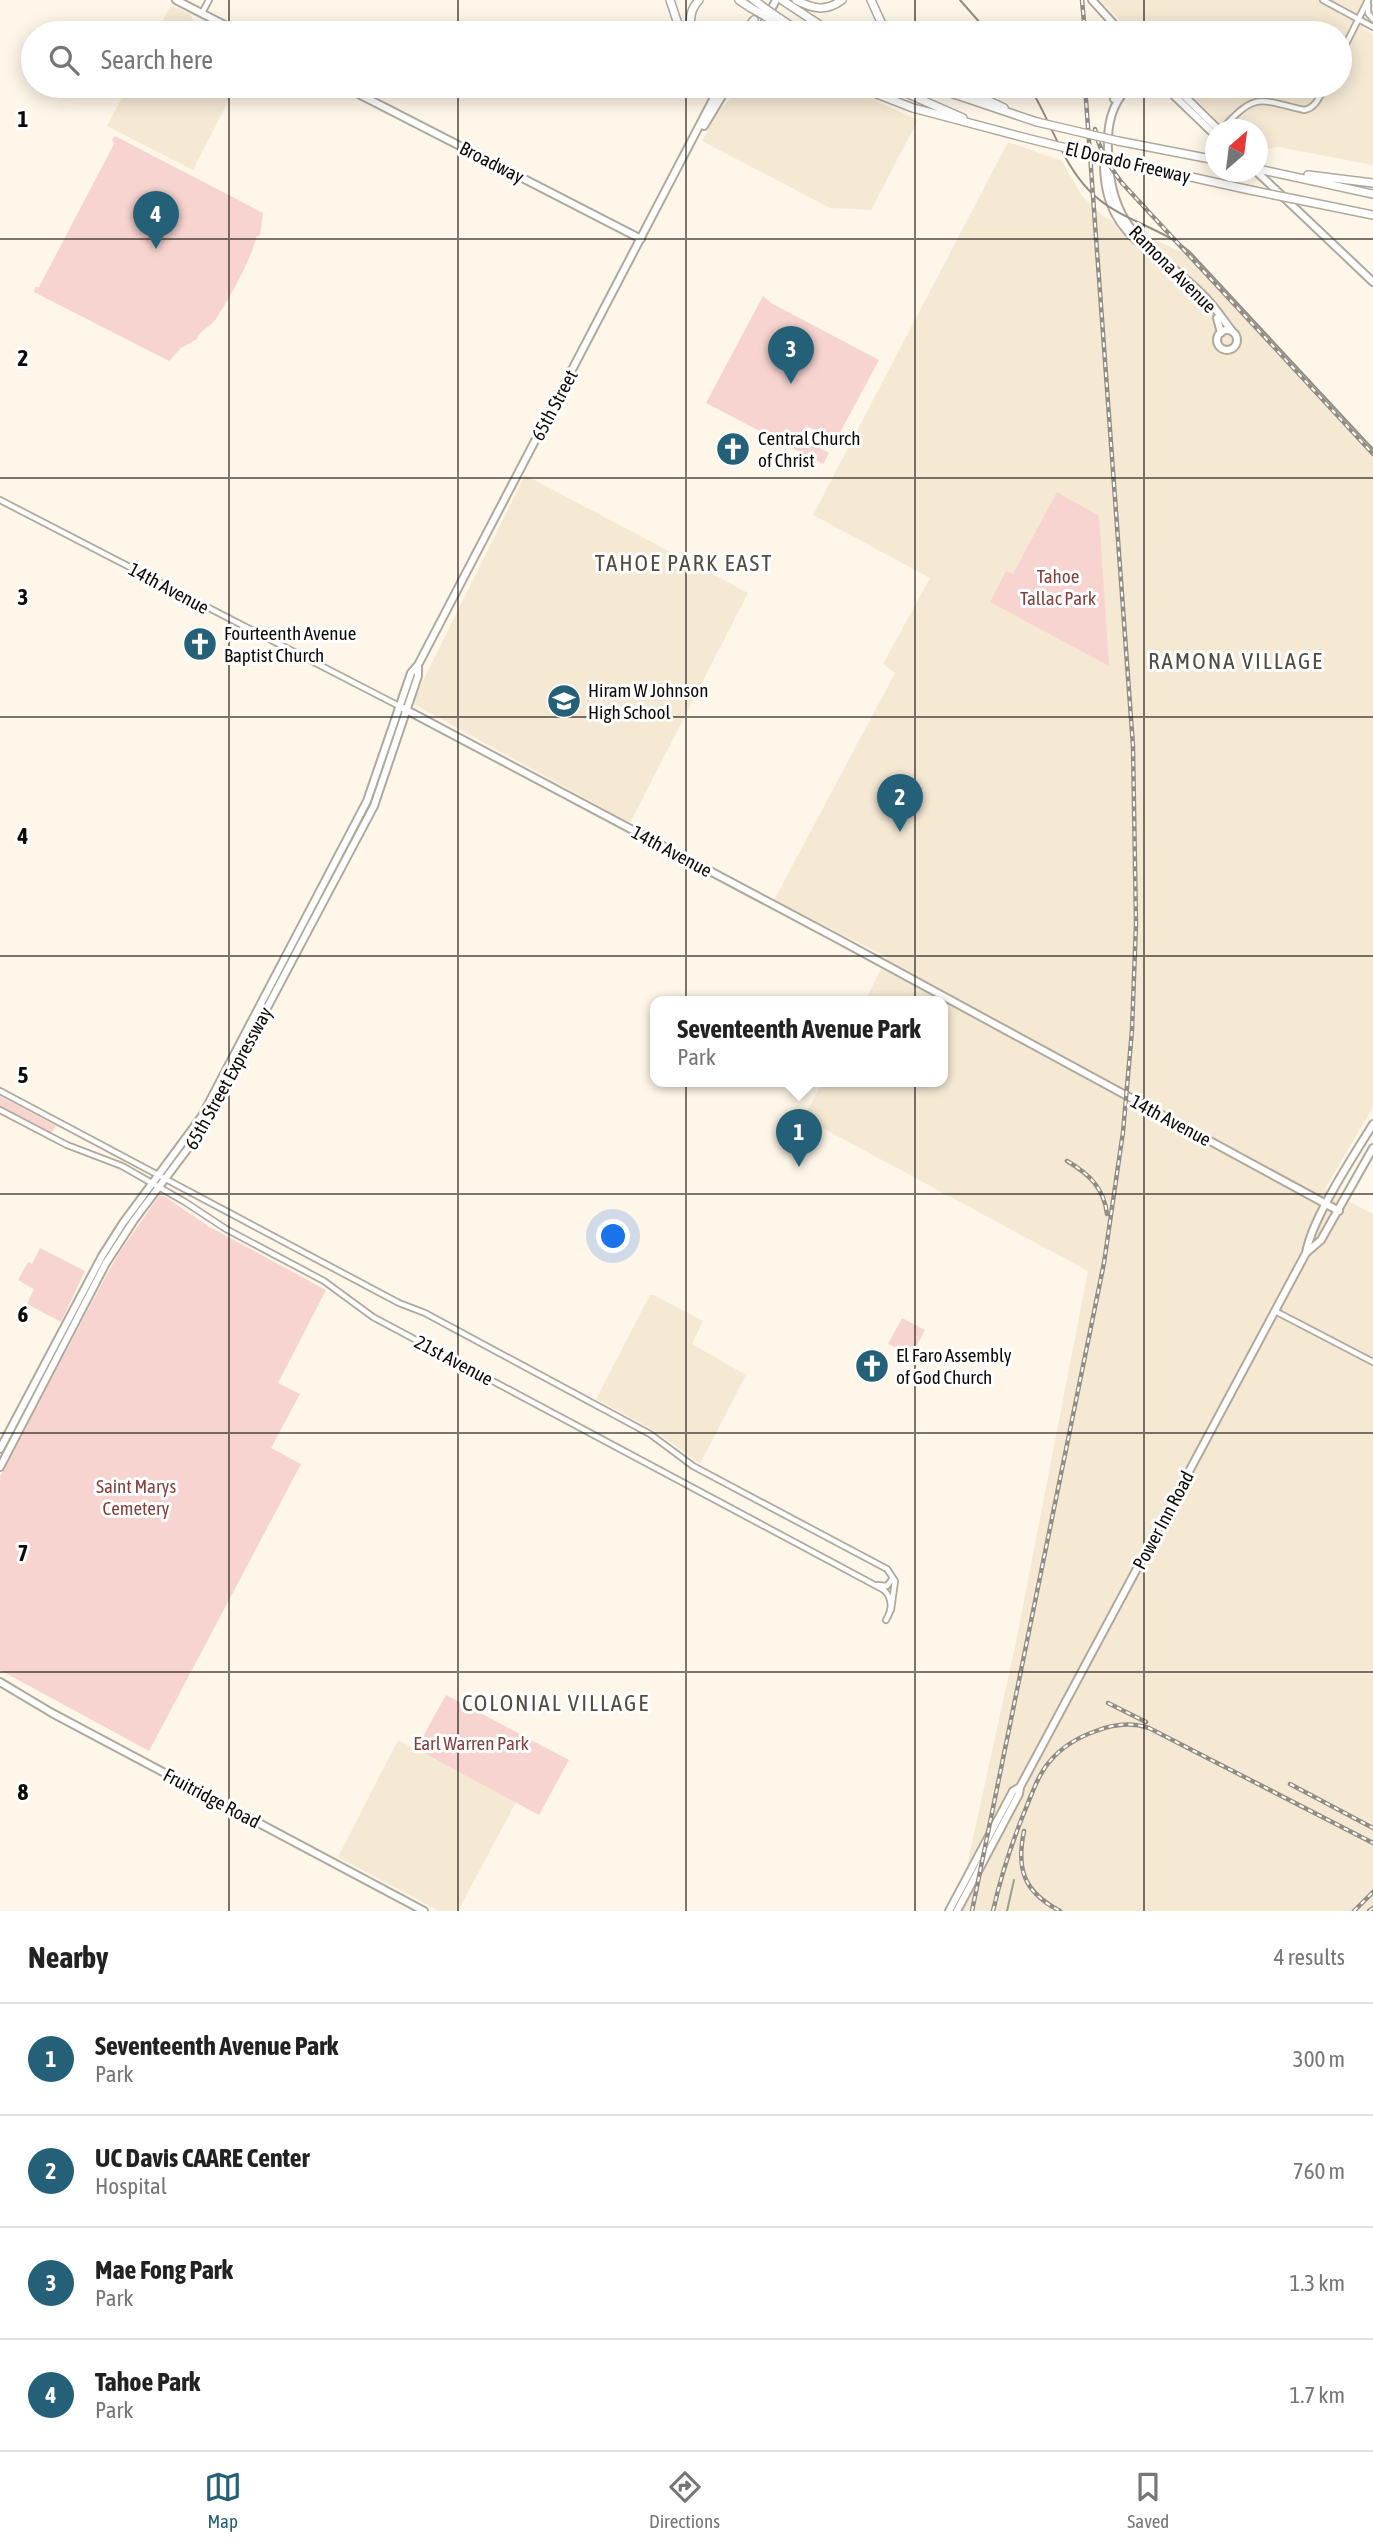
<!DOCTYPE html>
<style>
:root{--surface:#fff;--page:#f2f2f2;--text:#222;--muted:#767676;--line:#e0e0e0;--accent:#246178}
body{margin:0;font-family:"Asap Condensed",sans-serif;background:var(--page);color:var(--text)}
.compass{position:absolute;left:1205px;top:119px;width:63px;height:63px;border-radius:50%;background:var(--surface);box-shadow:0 4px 18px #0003;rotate:28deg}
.you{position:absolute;left:614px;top:1237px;width:24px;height:24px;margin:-18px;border:5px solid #fff;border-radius:50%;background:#1a73e8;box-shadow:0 0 0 10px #1a73e833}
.badge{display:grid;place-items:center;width:46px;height:46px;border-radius:50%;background:var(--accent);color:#fff;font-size:23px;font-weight:700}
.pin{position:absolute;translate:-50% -58px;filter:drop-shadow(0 2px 4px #0008)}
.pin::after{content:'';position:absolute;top:37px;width:24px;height:21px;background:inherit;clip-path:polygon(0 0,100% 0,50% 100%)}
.popup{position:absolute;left:650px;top:996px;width:298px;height:91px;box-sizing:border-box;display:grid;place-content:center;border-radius:14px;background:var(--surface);filter:drop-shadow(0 2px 5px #0005);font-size:23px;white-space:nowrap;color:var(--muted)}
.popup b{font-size:26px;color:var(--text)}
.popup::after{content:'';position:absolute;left:50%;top:100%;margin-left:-14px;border:14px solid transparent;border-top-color:var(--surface)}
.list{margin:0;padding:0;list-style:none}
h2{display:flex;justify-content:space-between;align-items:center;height:91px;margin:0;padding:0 28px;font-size:30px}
h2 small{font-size:23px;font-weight:400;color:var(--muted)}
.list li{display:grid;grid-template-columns:46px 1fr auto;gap:21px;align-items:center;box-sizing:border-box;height:112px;padding:0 28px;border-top:2px solid var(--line)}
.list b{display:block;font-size:26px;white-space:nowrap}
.list p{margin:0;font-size:23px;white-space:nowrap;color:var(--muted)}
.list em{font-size:23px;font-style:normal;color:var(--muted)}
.icon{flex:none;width:38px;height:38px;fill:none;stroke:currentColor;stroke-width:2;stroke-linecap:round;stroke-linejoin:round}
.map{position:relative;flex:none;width:1373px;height:1911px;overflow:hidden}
.search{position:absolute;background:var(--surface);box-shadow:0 4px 18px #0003;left:21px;right:21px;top:21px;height:77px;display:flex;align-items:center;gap:18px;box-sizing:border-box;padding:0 24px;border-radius:38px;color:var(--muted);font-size:26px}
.sheet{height:539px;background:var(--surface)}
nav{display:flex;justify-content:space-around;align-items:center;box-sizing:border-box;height:98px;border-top:2px solid var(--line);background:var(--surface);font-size:19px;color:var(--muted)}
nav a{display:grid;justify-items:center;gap:4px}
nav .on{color:var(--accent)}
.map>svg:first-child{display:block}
.built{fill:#f5e9d4}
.green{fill:#f7d4d0}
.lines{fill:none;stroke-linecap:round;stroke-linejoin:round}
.stream{stroke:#91a58b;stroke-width:2}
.minor-casing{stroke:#b0a99b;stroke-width:8}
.major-casing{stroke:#b0a99b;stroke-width:10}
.highway-casing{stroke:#b0a99b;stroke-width:10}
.minor{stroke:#fff;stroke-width:4.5}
.major{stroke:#fff;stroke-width:6}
.highway{stroke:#fff;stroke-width:7}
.tram{stroke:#928c82;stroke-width:2}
.rail-casing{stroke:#928c82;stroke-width:4.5}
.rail{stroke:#fff;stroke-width:2;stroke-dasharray:5;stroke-linecap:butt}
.highway-bridge-casing{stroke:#b0a99b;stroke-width:10;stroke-linecap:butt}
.highway-bridge{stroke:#fff;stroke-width:7}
.grid{fill:none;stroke:#0e0b07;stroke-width:2;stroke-opacity:0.55}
.labels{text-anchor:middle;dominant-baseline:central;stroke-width:6;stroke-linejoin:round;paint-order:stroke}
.street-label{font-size:19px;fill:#0e0b07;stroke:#fff}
.poi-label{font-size:19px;fill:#0e0b07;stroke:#fff;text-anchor:start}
.park-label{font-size:19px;fill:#82423e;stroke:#fff}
.quarter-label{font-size:23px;letter-spacing:2px;fill:#534c41;stroke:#fff}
.grid-label{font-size:23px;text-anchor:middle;font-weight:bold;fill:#0e0b07;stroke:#fff;stroke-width:6;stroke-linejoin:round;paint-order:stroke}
</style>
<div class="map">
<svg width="1373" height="1911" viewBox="0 0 1373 1911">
<rect width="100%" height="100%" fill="#fef6e8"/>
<!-- built -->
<path class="built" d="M1100,0h273v9l-10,20 10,5v131l-95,-18 -20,4v-21l-32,-1 -43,-43h157v-53h-208z
M171,5l19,9 4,8 5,3 10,-1 18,9h-71z
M128,86h108l-43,84 -86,-44z
M740,86h104l74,34 -47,90 -41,-2 -128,-67 14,-26z
M1008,142l54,19 20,35 22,21 80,36 189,205v649l-48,82 48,25v697h-416l59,-269 72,-371 -284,-153 19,-37h119v-80h-77l22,-44 -113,-57 121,-227 -12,-9 47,-86 -117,-63z
M525,475l223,118 -118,230 -218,-120z
M650,1295h4l49,26 -11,23 54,31 -46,89 -43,-32 -61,-33z
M398,1740l118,62 -58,109h-19l-101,-54z"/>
<!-- green -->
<path class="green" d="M115,136l148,77 -3,22 -4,2c-3,20 -29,65 -40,82 -6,8 -17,12 -19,20l-16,9 -12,13 -135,-69 1,-5h4l75,-143 -2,-5z
M763,296l8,7 108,57 -43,80 -30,-14 -6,12 29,15 -6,11 -117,-61z
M1057,492l42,24 10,150 -119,-64 16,-31 7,3z
M0,1096l56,30 -5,8 -51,-26z
M159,1196h5l44,30 118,64 -48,93 22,11 -29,54 30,16 -152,287 -149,-81v-194l106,-200 13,-23z
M40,1248l45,23 -24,51 -34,-18 7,-15 -16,-9 10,-18 4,2z
M902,1318l23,12 -14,26 -23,-12z
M446,1695l123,65 -30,55 -123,-66z"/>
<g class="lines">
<!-- stream -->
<path class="stream" d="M1007,1911l7,-31"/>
<!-- minor casing -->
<g class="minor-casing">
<path id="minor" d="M1323,0l50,27
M1368,4v9l5,6
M202,13l7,-13
M1340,56l28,-56
M1221,130c35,-38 36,-31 83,-20 12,-2 16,-14 21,-24
M0,500l399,206
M0,1091l399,212 26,10 225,121 43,32 194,103 8,12 -4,29
M0,1110l67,35 55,21 63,36 41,27 98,52 49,36 511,273c9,9 8,20 2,30
M1275,1311l98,51
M877,1585l10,1 6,-8"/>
</g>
<!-- major casing -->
<g class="major-casing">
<path id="major" d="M176,0l64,33
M1092,0l30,33
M759,33l17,-33
M343,86l298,153
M1129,86c-18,19 -22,39 -21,64 2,84 40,92 93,143 12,11 21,25 31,38
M1164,86l52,50
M1174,86l45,44
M1114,99l8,-13
M704,126l24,-40
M1104,157c-1,34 7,61 33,84
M1257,172l116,110
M1217,318l4,15
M1217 340a10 10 0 1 1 20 0a10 10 0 1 1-20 0Z
M399,706l439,233 501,272
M1306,1253l15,-13 52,-92
M0,1449l102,-193 21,-33 79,-107 165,-315 44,-128 7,-8 302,-579
M0,1467l106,-204 28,-43 70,-93 100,-189 70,-132 44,-130v-11
M0,1682l52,31 372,198
M949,1911l64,-120 7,-4
M957,1911l62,-117 1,-7 286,-534c6,-35 47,-96 67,-129"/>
</g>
<!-- highway casing -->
<g class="highway-casing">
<path id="highway" d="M670,0l11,33
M739,0l12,8
M782,0l50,33
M796,0c17,9 30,12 46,0
M871,0l15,33
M779,18l22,15
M694,33c-6,-12 -4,-23 5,-33
M743,33l11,-13
M856,86l57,22 113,30
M890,86l73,32
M930,86l107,36
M957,86l47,22
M1118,141l98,19
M1123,162l127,28
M1258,169l115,25
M1308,175l65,8
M1304,201l69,14"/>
</g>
<!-- minor -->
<use href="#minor" class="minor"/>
<!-- major -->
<use href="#major" class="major"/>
<!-- highway -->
<use href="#highway" class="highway"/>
<!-- tram -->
<path class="tram" d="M960,0l29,33
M1029,86c23,36 34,83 67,111 28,24 66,31 94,55l183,197"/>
<!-- rail casing -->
<g class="rail-casing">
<path id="rail" d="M1082,0l3,33
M1095,129c4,21 14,37 27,54l251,271
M1067,1161c22,13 37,27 40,53
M1108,1703l38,19
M1290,1784l83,44
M1024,1831c-8,39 0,61 36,80
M972,1911l132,-648 19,-131 9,-102 4,-106 -3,-178 -48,-660
M993,1911c8,-36 19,-69 33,-103 7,-17 13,-35 25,-48 12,-14 28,-23 45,-29 18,-7 35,-9 53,-3l224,115
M1354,1911l19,-19
M1369,1911l4,-3"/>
</g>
<!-- rail -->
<use href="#rail" class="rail"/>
<!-- highway-bridge casing -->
<g class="highway-bridge-casing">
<path id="highway-bridge" d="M755,1l24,17
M751,8l26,15
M1037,122l81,19
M1026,138l97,24
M1250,190l54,11"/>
</g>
<!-- highway-bridge -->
<use href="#highway-bridge" class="highway-bridge"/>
</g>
<!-- grid -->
<path class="grid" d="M229,0v33M458,0v33M686,0v33M915,0v33M1144,0v33M229,86v1825M458,86v1825M686,86v1825M915,86v1825M1144,86v1825M0,239h1373M0,478h1373M0,717h1373M0,956h1373M0,1194h1373M0,1433h1373M0,1672h1373"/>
<!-- icons -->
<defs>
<g id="church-disc" transform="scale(1.75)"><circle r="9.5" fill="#246178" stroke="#fff"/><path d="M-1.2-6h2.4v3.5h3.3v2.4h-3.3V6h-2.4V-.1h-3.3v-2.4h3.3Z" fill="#fff"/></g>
<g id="school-disc" transform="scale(1.75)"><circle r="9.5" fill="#246178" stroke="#fff"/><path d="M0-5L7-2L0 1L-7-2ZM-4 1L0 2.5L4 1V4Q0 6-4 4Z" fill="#fff"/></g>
</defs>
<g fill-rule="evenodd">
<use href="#church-disc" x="733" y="449"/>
<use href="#church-disc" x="200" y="644"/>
<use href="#school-disc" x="564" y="701"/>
<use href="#church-disc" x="872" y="1366"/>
</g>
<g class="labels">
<!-- street labels -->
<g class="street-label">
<text transform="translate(492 162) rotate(27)">Broadway</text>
<text transform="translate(1128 162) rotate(13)">El Dorado Freeway</text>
<text transform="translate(1173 269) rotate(45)">Ramona Avenue</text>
<text transform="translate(554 405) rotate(-62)">65th Street</text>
<text transform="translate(169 588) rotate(28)">14th Avenue</text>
<text transform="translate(672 851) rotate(28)">14th Avenue</text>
<text transform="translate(228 1078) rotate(-61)">65th Street Expressway</text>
<text transform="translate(1171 1120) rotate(28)">14th Avenue</text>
<text transform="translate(454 1360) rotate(28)">21st Avenue</text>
<text transform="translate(1163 1520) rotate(-62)">Power Inn Road</text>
<text transform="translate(212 1798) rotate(28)">Fruitridge Road</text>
</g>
<!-- poi labels -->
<g class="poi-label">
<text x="758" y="438">Central Church<tspan x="758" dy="22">of Christ</tspan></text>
<text x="224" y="633">Fourteenth Avenue<tspan x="224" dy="22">Baptist Church</tspan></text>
<text x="588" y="690">Hiram W Johnson<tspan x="588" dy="22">High School</tspan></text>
<text x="896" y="1355">El Faro Assembly<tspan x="896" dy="22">of God Church</tspan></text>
</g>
<!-- park labels -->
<g class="park-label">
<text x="1058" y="576">Tahoe<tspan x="1058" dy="22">Tallac Park</tspan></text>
<text x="136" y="1486">Saint Marys<tspan x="136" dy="22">Cemetery</tspan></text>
<text x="471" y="1743">Earl Warren Park</text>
</g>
<!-- quarter labels -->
<g class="quarter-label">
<text x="684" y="563">TAHOE PARK EAST</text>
<text x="1236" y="661">RAMONA VILLAGE</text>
<text x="556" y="1703">COLONIAL VILLAGE</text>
</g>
</g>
<g class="grid-label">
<text x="23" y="127">1</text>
<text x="23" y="366">2</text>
<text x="23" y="605">3</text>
<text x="23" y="844">4</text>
<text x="23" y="1083">5</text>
<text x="23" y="1322">6</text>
<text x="23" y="1561">7</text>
<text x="23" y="1800">8</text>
</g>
</svg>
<svg class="compass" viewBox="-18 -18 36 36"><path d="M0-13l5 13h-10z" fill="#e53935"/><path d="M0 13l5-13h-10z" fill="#767676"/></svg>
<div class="you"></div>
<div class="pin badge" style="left:799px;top:1167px">1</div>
<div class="popup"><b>Seventeenth Avenue Park</b>Park</div>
<div class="pin badge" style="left:900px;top:832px">2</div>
<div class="pin badge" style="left:791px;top:384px">3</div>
<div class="pin badge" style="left:156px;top:249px">4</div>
<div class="search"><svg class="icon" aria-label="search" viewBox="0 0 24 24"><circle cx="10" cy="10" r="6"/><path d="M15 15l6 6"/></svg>Search here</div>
</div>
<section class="sheet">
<h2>Nearby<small>4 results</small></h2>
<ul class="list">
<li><span class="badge">1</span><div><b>Seventeenth Avenue Park</b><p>Park</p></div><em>300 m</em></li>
<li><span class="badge">2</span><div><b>UC Davis CAARE Center</b><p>Hospital</p></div><em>760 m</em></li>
<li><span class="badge">3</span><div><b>Mae Fong Park</b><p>Park</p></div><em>1.3 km</em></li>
<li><span class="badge">4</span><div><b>Tahoe Park</b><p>Park</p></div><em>1.7 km</em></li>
</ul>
</section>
<nav>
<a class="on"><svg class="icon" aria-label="map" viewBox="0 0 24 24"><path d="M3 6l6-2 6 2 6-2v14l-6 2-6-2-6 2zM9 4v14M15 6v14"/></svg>Map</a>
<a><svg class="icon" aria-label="directions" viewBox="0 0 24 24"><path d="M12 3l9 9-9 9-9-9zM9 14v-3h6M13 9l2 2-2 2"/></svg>Directions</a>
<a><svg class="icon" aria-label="saved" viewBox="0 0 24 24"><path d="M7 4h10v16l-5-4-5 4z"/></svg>Saved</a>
</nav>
